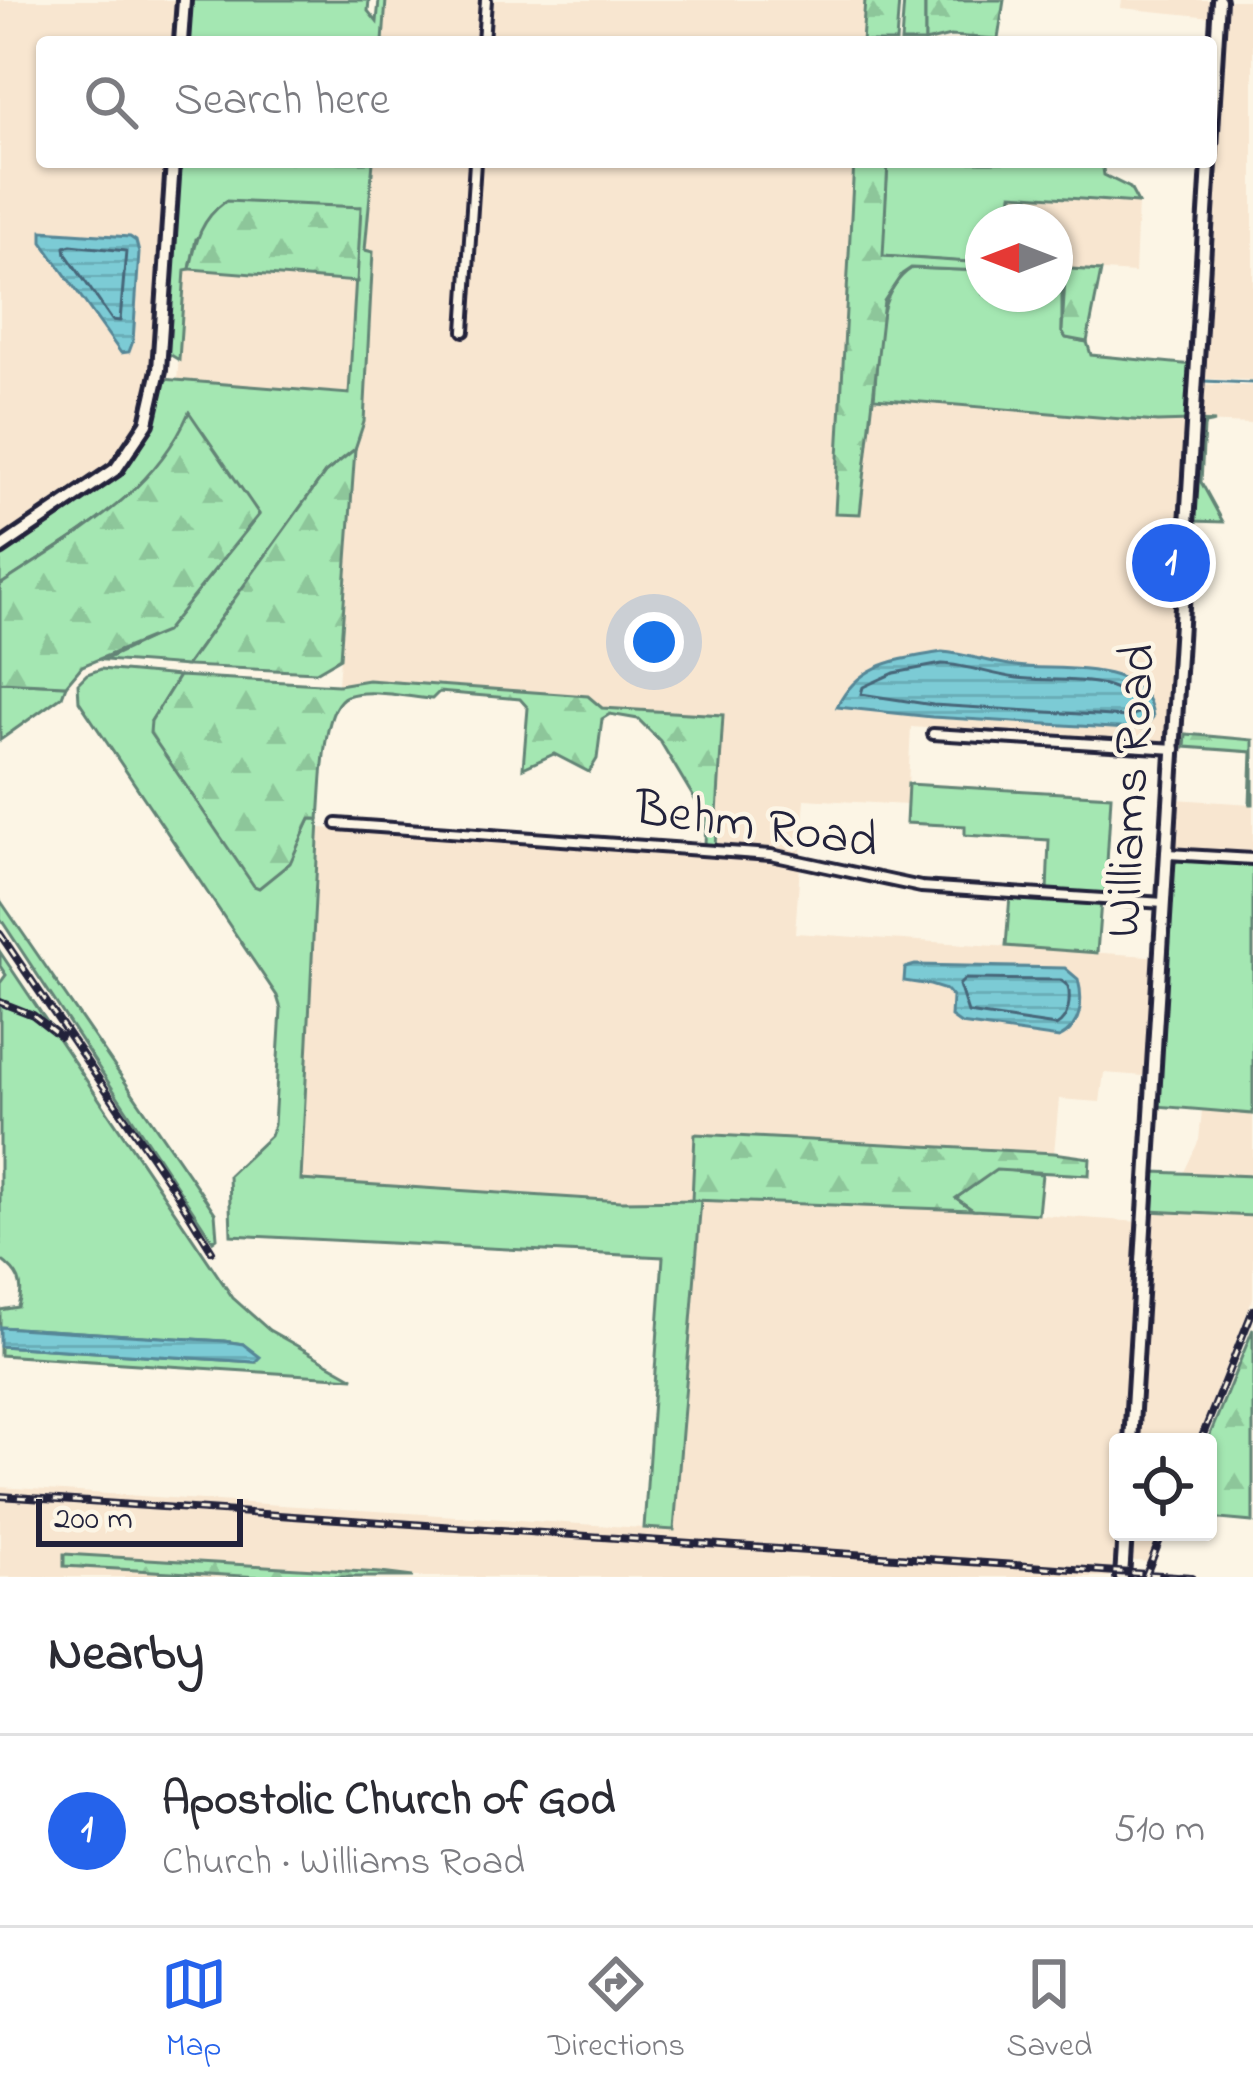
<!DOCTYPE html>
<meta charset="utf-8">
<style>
:root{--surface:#fff;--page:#f2f2f3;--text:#2b2b33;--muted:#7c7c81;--line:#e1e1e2;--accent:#2563eb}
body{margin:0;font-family:"Indie Flower",sans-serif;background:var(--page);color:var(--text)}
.controls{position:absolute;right:36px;bottom:36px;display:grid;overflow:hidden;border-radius:12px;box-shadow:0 3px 9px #0004}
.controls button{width:108px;height:108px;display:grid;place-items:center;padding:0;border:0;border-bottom:3px solid var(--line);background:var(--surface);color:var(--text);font:60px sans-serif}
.compass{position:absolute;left:965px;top:204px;width:108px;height:108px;border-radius:50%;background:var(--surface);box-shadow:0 3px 9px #0004;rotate:270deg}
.scale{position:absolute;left:36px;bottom:30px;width:207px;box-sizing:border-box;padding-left:12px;border:6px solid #22223b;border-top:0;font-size:33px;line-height:42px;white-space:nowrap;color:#22223b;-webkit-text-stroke:9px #fcf5e5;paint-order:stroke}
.you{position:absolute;left:654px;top:642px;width:42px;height:42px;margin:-30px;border:9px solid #fff;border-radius:50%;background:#1a73e8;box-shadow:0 0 0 18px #1a73e833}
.badge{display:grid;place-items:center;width:78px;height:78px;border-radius:50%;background:var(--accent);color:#fff;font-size:39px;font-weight:700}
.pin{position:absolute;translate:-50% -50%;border:6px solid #fff;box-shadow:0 3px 12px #0006}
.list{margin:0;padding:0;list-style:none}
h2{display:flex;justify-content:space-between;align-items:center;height:156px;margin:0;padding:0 48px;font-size:51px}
h2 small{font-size:39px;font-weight:400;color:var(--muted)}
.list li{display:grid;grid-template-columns:78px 1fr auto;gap:36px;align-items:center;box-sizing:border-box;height:192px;padding:0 48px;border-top:3px solid var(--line)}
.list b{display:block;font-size:45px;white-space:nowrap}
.list p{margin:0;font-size:39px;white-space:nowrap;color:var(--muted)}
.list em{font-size:39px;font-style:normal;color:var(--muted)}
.icon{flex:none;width:66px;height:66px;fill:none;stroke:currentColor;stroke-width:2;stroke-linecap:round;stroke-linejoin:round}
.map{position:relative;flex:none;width:1253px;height:1577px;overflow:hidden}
.search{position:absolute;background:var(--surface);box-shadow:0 3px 9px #0004;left:36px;right:36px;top:36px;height:132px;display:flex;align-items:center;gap:30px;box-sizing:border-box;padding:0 42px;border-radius:12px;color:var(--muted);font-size:45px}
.sheet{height:348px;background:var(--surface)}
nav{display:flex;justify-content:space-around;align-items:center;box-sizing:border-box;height:168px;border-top:3px solid var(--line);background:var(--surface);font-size:33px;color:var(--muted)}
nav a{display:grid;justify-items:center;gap:6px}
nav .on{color:var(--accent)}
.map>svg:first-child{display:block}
.built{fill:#f8e6d0}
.green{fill:#a4e7b2;stroke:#638476;stroke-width:3}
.forest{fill:url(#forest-firs);stroke:#638476;stroke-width:3}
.water{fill:url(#water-rules);stroke:#578797;stroke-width:3}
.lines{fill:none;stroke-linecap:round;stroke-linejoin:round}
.shore{stroke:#466679;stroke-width:3}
.stream{stroke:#578797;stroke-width:3}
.minor-casing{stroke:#22223b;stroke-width:16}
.tertiary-casing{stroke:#22223b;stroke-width:20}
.secondary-casing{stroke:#22223b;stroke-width:20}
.minor{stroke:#fcf5e5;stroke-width:8}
.tertiary{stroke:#fcf5e5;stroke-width:10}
.secondary{stroke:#fcf5e5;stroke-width:10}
.rail-casing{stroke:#22223b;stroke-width:8}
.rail{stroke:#fcf5e5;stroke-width:3;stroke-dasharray:9;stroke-linecap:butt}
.labels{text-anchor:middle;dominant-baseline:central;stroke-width:9;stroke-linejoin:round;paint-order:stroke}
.street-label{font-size:51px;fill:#22223b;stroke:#fcf5e5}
</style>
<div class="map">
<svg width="1253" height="1577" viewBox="0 0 1253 1577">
<defs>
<pattern id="forest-firs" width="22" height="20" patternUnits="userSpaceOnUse" patternTransform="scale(3)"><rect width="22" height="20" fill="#a4e7b2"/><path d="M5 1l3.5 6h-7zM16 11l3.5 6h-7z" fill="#8dc69a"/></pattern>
<pattern id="water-rules" width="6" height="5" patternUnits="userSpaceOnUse" patternTransform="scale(3)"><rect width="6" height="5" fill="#7bcbd5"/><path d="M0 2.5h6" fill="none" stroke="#6aaeb8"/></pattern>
</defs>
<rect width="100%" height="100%" fill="#fcf5e5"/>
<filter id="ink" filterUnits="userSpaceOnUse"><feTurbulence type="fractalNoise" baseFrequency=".00833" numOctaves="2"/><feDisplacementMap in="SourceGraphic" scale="24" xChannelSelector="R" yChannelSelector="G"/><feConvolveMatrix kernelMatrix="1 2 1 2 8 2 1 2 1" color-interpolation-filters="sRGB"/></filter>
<g filter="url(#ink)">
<!-- built -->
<path class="built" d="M0,0h177l-2,42h-133v120h125l-11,182 -10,69 -30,48 -116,81z
M386,0h479l-3,42h-479z
M1122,0h131v380l-60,-1 11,-217h7l1,-145 -91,-9z
M373,162h481l-19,351 25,1 14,-116 283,24 40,-1 4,-37 52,2v38l-55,-2 -19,324 -268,-19 -4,78 -102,-6 -10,134 370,24 -7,120 -54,-4 -4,29 -41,-3 -5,54 -358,-19 -4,66 -71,1 -320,-20 19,-353 395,26 7,-139 -121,-7 -13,-12 -220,-16 -30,5 17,-236 9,-27 8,-170 -7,-1z
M1012,194l126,9 -3,70 -80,-5v-46h-46z
M186,269l171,13 -8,112 -172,-13z
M1174,799l79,5v60l-74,-5 -6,3z
M1202,1110l51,4v62l-69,-4 15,-32z
M701,1200l272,10 167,12 9,-11 104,5v82l-57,144h-78v90h42l-12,30 -35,-3 -3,18h-1110v-90l674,43z"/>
<!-- green -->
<path class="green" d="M190,0h179l-1,11 9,11 2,-22h7l-3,42h-196z
M904,0h21v42h-24z
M178,162h195l-8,88 8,2 -9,170 -9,27 -30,24 -139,193 -82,-6 61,-29 94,-116 -70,-101c-35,82 -118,123 -189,171v-31c76,-50 144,-78 163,-175l186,15 11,-187 -164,32 -6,30 -5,1 -6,90 -13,-8z
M888,162h214l2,13 26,13 8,15 -126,-9 -3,28h-26v14h-7l-2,27 -92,-7z
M912,268l71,3v23h72v-19h7v57l4,6 21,4 4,13 103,10 -3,56 -34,1 -283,-24c5,-42 -2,-105 38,-130z
M1198,421l17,1 -10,2 -1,4 -3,54 22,40 -30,-1z
M101,669l78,7 -28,45 138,142 21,-44h9l-18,361 320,21 80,-1 -27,330 -30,-2 19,-271 -432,-22 -2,-60 41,-39 4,-11 7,-116 -4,-13 -198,-295 -1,-18 9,-9z
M0,682l66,3 -4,11 -62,44z
M908,784l203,12 -6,100 -58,-4 2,-52 -84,-5v-9l-59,-3z
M1179,859l74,5v250l-97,-8 14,-238z
M1010,896l91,5 -4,52 -91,-7z
M0,900l215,313 2,25 -4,3 -213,-323z
M0,952l233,346 36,32 85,48 -354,-23v-9l255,16 -12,-18 -19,-3 -224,-14v-17l18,-3c7,-23 1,-34 -18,-48v-276l6,-8 -6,-9z
M996,1169l46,5 -4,40 -65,-4 -16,-8 -1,-4z
M1154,1172l99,4v40l-104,-5z"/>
<!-- forest -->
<path class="forest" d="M865,0h34l-3,42h-34z
M925,0h79l-6,39 -48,-3 -25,6z
M854,162h34l-5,94 100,7v8l-72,-3 -9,6 -18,27 -24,213 -25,-1z
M226,201l135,6 -4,75 -167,-13c6,-29 11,-50 36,-68z
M1055,268l46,3 -14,71 -21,-4 -4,-6 3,-54 -10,-3z
M189,412l70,102 -94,118 -83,34 -16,19 -66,-3v-97c73,-49 153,-89 189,-173z
M355,449l-15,209 -24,14 -130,-6 139,-193z
M179,676l159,9 30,-5 220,16 14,12 121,7 -8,132 -10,-2 1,-27 -46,-77 -22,-22 -28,-5 -8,5 -5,40 -8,13 -35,-18 -31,14 5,-60 -8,-9 -81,-7 -7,7c-25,-2 -62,-11 -85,-3 -26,10 -25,96 -28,123h-9l-20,44 -31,25 -5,-2 -104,-153 1,-12z
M1186,734l67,6v64h-3l2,-52 -67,-5z
M695,1134l359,19 36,5 -1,17 -93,-5 -40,28 17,12 -281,-10z
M1253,1329v193l-45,-4 -1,-76z
M64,1554l317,19 32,4h-152l-197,-11z"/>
<!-- water -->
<path class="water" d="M42,231l88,6 6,4 3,12 -6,88 -4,11 -8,1 -79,-111z
M942,652c25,2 49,11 74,14 41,6 132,-8 137,51l-9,11 -16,1 -196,-12 -95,-10c22,-45 60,-47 105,-55z
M915,965l150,3 13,11c6,23 3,48 -19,59l-98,-14 -10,-7 1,-20 -6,-7 -16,-5 -26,-4 1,-13z
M0,1327l224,14 19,3 17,13 -5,5 -255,-16z"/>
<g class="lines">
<!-- shore -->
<path class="shore" d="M71,245l55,6 -6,70 -8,-1 -46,-66 -1,-7z
M942,664c25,1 50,11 75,14 36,5 106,-7 123,34l-12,5 -195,-12 -72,-11 2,-7 31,-14z
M965,979l96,1 7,6c3,13 1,33 -12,40l-88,-13 -9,-28z"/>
<!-- stream -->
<path class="stream" d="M1203,381l50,2"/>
<!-- minor casing -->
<g class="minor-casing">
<path id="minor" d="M483,42l3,-42
M464,331l11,-169
M933,734l242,15
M337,824l434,31 150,32 243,16
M1168,854l85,5"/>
</g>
<!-- tertiary casing -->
<g class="tertiary-casing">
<path id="tertiary" d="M181,42l3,-42
M0,548l116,-79 31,-46 12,-53 14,-208"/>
</g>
<!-- secondary casing -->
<g class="secondary-casing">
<path id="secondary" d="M1131,1442l88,-1442
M1122,1577l3,-45"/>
</g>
<!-- minor -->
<use href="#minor" class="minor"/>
<!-- tertiary -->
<use href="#tertiary" class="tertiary"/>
<!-- secondary -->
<use href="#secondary" class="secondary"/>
<!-- rail casing -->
<g class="rail-casing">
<path id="rail" d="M0,934l175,257 37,60
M0,1002l33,13 27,21
M1200,1442l53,-132
M0,1496l1191,81
M1145,1577l18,-45"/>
</g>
<!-- rail -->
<use href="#rail" class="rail"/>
</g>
</g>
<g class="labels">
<!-- street labels -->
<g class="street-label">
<text transform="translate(1133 791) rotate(-87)">Williams Road</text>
<text transform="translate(756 827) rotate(8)">Behm Road</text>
</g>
</g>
</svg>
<div class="controls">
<button><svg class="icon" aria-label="locate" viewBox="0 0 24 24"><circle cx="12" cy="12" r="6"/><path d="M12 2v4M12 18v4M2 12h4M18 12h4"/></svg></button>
</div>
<svg class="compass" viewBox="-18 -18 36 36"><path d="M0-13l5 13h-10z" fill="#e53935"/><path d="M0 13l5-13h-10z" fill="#7c7c81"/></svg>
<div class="scale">200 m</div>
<div class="you"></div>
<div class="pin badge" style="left:1171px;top:563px">1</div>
<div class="search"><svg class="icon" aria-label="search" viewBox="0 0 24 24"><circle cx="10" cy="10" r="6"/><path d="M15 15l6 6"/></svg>Search here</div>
</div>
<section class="sheet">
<h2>Nearby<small></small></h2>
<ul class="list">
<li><span class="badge">1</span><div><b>Apostolic Church of God</b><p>Church · Williams Road</p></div><em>510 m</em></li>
</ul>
</section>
<nav>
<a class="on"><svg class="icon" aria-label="map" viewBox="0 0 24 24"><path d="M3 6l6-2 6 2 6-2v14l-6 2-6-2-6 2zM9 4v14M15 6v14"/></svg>Map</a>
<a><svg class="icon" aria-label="directions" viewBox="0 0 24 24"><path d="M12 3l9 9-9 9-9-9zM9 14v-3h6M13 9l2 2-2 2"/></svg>Directions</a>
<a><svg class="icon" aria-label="saved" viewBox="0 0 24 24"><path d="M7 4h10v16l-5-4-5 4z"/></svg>Saved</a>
</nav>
